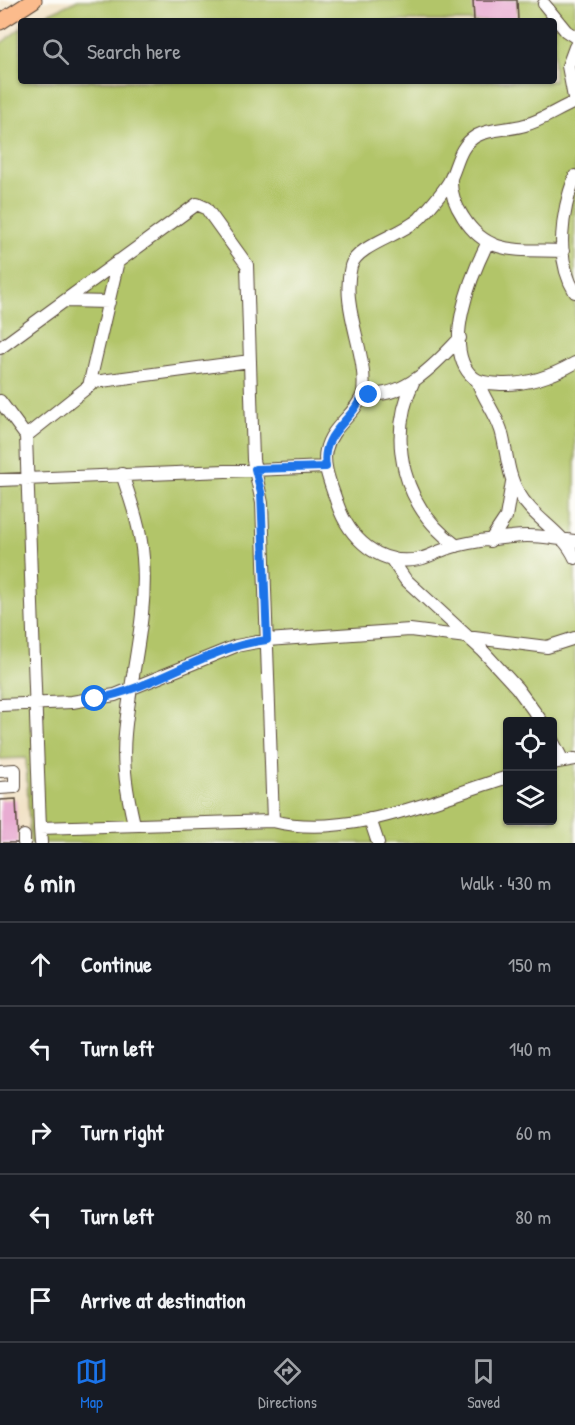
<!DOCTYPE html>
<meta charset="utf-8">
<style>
:root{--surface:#171b24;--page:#20242c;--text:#f1f3f6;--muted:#9ea1a6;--line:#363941;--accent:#1a73e8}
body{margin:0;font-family:"Patrick Hand",sans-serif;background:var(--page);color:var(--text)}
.controls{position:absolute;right:18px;bottom:18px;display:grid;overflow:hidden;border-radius:6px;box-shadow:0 2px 4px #0004}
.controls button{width:54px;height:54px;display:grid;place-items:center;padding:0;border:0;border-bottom:2px solid var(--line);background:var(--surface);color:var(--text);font:30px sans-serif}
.stop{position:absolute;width:18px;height:18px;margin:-14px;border:4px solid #1a73e8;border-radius:50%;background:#fff}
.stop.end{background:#1a73e8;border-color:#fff;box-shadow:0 2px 6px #0008}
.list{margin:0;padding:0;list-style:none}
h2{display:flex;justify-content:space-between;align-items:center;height:78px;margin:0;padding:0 24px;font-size:26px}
h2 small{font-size:20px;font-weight:400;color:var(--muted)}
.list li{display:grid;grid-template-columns:39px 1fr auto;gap:18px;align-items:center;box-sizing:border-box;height:84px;padding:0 24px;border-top:2px solid var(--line)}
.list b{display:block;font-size:22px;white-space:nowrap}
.list em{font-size:20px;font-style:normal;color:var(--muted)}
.icon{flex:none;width:33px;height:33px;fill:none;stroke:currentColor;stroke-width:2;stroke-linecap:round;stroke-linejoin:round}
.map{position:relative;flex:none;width:575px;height:843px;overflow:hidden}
.search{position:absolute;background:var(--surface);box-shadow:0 2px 4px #0004;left:18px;right:18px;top:18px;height:66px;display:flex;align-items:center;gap:15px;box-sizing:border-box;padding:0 21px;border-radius:6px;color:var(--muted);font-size:22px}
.sheet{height:498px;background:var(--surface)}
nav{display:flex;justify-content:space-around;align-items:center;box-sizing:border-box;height:84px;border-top:2px solid var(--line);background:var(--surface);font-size:16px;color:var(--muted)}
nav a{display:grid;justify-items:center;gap:3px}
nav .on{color:var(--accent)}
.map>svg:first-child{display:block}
.green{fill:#b2c569;stroke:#767844;stroke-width:1.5;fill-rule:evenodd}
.building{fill:#e8acd2}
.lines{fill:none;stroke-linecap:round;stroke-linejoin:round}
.minor-casing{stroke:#564638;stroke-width:14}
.major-casing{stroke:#564638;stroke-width:17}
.minor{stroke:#fff;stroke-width:12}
.major{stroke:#fbbb8c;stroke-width:15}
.route{stroke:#1a73e8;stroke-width:8}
</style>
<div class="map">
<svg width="575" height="843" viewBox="0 0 575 843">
<rect width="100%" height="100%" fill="#fdfcf7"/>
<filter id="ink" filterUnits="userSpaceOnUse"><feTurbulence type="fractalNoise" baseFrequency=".0167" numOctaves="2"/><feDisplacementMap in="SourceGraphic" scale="12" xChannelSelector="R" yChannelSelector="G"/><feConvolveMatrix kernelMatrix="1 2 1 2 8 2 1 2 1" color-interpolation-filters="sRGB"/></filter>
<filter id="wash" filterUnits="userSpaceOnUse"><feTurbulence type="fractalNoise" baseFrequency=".008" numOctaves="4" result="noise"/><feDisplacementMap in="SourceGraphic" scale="24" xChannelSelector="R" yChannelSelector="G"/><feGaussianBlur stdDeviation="1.35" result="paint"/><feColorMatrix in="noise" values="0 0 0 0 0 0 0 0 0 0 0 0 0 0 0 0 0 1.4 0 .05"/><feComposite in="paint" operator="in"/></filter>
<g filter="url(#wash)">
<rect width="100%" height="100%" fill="#f2e3c8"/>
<!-- green -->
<path class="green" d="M78,0h497v843h-545l-4,-85 -26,1v-715l21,-16v53h533v-60h-522zM508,722h44v98h-44z"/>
<g id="blocks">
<!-- building -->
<path class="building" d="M473,0h44l1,21h-44z
M16,799l2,44h-18v-43z"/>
</g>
</g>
<g filter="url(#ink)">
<use href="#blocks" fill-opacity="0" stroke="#564638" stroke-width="1.5"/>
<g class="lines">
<!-- minor casing -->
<g class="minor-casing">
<path id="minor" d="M544,4l22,27 9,6
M575,47l-7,19 7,37
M575,102c-17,7 -32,18 -50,23 -16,5 -34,3 -49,11 -18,11 -18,29 -27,46 -8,13 -19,25 -29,36 -18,17 -63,27 -69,48 -11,43 17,86 12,127 -7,22 -32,33 -37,57 -4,16 6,37 11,53 12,35 42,64 82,56 10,-2 19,-8 30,-11 19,-6 42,-9 62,-11 22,-3 43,1 64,4
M575,176c-13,35 -21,82 0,116
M451,178c-1,14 4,27 12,39 25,40 57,32 100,34
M487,244c-15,30 -47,106 -13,134 7,6 18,5 27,6 26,1 51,-8 74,-21
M64,301l45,1
M0,348l197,-144 9,4 41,57 6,195 9,43 11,318 -233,7 -14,-392 -26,-35
M414,380c-28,60 -11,127 43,166
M477,380c6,18 18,32 24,50 6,20 6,44 17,62 15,27 45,39 57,66
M89,386l29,-125
M363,393c38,9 74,-30 97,-55
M26,436l68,-54 156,-21
M122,474c9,27 19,55 21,84 5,60 -13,117 -18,176 -3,31 2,60 9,90
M0,480l326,-13
M490,541l16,-24 6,-35
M392,560l13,19 77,71 35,38 25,34
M0,705l72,-3 43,-7 121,-49 31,-6 143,-10 137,17 28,-9
M552,740l11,21
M552,763l23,-4
M0,771l15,-1v17l-15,1
M370,819l8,24
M273,821c74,19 163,-22 235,-44
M40,828l1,15
M24,836v7"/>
</g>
<!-- major casing -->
<g class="major-casing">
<path id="major" d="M0,22l34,-22"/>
</g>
<!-- minor -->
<use href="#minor" class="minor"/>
<!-- major -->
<use href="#major" class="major"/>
</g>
</g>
<g class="lines" filter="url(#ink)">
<!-- route -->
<path class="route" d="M95,699c60,-10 111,-52 172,-59l-6,-148 -6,-23 71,-2c-6,-35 28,-46 37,-74l6,2"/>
</g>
</svg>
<div class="controls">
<button><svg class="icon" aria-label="locate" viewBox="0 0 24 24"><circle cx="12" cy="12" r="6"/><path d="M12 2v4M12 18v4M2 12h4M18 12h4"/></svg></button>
<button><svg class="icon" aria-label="layers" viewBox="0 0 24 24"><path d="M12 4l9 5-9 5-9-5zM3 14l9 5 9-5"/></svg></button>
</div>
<div class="stop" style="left:95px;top:699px"></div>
<div class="stop end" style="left:369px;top:395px"></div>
<div class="search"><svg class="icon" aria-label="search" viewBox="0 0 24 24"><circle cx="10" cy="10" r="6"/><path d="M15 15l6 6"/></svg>Search here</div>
</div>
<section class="sheet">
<h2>6 min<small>Walk · 430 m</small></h2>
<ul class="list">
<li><svg class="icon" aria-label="ahead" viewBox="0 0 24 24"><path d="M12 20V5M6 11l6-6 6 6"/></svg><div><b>Continue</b></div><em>150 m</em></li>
<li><svg class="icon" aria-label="left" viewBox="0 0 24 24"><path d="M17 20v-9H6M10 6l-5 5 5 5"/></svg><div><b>Turn left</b></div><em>140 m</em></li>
<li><svg class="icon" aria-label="right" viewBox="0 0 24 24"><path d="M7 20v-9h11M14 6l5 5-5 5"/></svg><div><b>Turn right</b></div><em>60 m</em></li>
<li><svg class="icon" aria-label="left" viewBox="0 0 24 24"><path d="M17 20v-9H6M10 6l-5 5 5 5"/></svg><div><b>Turn left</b></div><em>80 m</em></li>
<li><svg class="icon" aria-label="arrive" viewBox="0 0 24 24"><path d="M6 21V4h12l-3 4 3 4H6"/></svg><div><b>Arrive at destination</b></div></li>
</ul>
</section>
<nav>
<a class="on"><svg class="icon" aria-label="map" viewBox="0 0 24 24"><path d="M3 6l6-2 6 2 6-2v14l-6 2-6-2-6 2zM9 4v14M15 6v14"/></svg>Map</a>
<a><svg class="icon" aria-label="directions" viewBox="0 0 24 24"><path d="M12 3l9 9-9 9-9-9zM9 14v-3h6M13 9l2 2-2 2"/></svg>Directions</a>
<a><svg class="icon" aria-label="saved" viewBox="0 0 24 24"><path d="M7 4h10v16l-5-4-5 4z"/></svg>Saved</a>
</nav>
